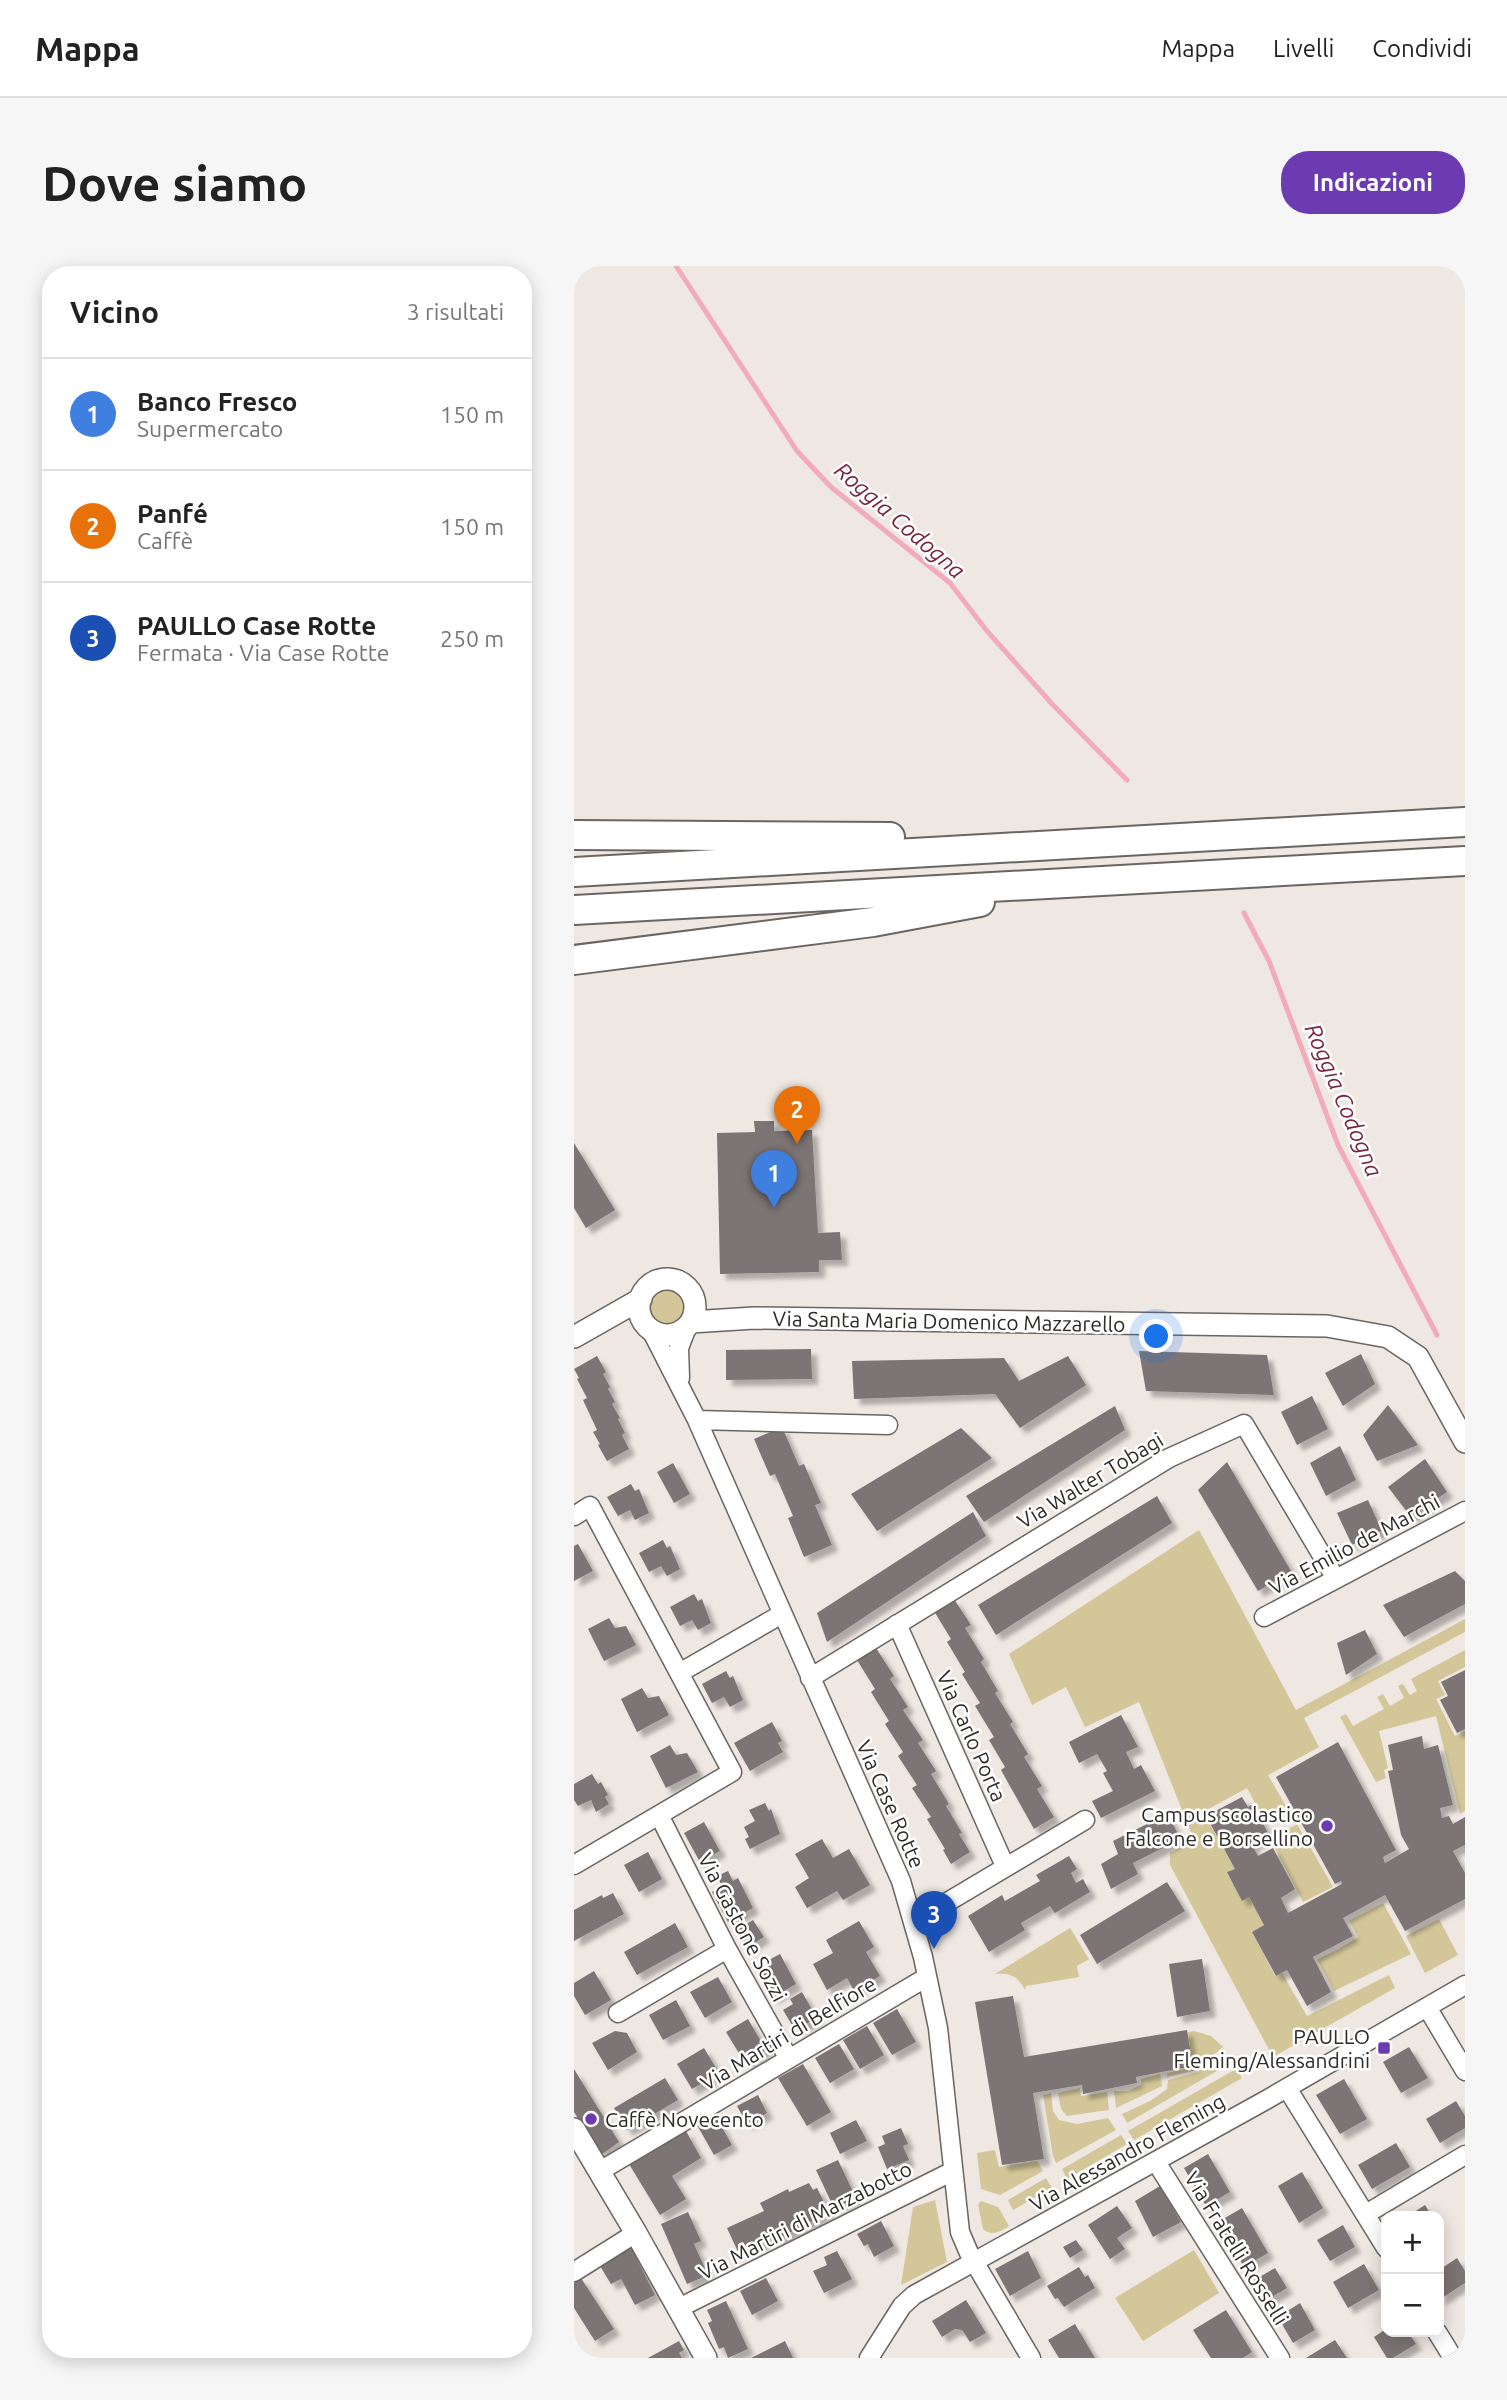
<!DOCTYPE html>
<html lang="it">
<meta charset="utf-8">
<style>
:root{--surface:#fff;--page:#f6f6f6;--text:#222;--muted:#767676;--line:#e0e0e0;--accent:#6c3bb2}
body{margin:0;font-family:Ubuntu,sans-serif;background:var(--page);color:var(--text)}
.controls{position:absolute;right:21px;bottom:21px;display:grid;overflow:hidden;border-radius:14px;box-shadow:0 4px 18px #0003}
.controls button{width:63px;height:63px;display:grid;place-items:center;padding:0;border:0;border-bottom:2px solid var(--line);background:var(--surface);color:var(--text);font:35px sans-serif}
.you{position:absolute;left:583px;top:1071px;width:24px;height:24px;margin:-18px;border:5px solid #fff;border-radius:50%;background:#1a73e8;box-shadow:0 0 0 10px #1a73e833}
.badge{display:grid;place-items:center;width:46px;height:46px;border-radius:50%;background:var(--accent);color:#fff;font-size:23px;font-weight:700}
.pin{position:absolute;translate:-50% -58px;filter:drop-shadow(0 2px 4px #0008)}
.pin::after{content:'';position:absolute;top:37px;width:24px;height:21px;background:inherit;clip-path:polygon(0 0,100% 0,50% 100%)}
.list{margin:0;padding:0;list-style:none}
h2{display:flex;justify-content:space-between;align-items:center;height:91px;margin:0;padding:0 28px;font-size:30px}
h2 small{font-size:23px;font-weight:400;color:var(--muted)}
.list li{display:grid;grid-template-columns:46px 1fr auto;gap:21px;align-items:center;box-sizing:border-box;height:112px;padding:0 28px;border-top:2px solid var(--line)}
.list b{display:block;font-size:26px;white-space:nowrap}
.list p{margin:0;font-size:23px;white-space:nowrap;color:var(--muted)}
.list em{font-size:23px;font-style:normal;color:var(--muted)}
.map{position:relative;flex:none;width:891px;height:2092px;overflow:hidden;border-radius:28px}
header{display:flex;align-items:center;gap:42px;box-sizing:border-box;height:98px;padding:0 35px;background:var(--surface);border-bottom:2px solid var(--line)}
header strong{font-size:33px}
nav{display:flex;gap:38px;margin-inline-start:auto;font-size:24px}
.intro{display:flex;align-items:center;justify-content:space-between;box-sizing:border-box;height:168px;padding:0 42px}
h1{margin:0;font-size:49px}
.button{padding:18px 32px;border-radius:28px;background:var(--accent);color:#fff;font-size:24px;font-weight:700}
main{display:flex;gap:42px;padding:0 42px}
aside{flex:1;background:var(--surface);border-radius:28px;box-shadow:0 4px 18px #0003}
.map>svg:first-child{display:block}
.green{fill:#d3c799}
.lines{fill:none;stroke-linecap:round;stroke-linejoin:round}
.stream{stroke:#f2abba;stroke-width:5}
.building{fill:#7d7574;filter:url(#shadow)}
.minor-casing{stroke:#6b6561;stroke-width:21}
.tertiary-casing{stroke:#6b6561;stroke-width:24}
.trunk-casing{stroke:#6b6561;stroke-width:32}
.minor{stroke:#fff;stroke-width:18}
.tertiary{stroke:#fff;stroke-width:21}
.trunk{stroke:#fff;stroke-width:28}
.poi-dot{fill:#6c3bb2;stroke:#fff;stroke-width:2.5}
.labels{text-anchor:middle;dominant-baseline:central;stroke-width:5;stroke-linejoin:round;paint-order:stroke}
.street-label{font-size:21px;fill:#2d2a28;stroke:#fff}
.poi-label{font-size:21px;fill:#2d2a28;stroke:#fff;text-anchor:end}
.water-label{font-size:23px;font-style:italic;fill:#782740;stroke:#fff}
</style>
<header>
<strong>Mappa</strong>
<nav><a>Mappa</a><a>Livelli</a><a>Condividi</a></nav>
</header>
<div class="intro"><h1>Dove siamo</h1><a class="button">Indicazioni</a></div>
<main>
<aside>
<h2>Vicino<small>3 risultati</small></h2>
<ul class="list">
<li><span class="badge" style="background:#3f7fe0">1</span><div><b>Banco Fresco</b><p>Supermercato</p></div><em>150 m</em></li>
<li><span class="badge" style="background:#e8710a">2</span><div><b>Panfé</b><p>Caffè</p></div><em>150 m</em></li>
<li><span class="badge" style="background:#1a4fb4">3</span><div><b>PAULLO Case Rotte</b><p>Fermata · Via Case Rotte</p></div><em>250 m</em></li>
</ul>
</aside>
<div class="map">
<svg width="891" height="2092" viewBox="0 0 891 2092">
<defs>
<filter id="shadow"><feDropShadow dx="6" dy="6" stdDeviation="2" flood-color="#0004"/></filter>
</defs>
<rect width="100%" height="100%" fill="#eee7e2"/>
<!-- green -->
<path class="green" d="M74 1042a18 18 0 1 1 36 0a18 18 0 1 1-36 0Z
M625,1264l97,180 169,-91v13l-161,86 15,29 -51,28 18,31 -23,12 -16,-30 -44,24 32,57 -7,3 21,25 15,28 -12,7 23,44 7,-3 25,43 82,-41 6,13 -122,69 -103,-192v-12l24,-13 -55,-138 -54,25 -19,-40 -34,18 -23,-51z
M891,1384v17l-27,14 7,14 -9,4 19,37 10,-5v80l-5,3 -24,-98 -57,15 9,37 -4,2 2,8 -10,4 -36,-65 6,-3 7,12 31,-17 -7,-12 6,-3 7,12 14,-8 -6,-12 5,-2 7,11 7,-4 -6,-12z
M723,1558l36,63 -30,15 -33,-63z
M809,1637l28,51 -77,37 -17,-32 20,-9 21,-13 -9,-16z
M865,1653l19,36 -33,18 -19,-37z
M496,1662l19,31 -12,7 2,11 -53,9 -1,4c-7,-14 -15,-17 -30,-16z
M620,1765l17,5 12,11 -27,23 -29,7v-4l26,-5 -5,-36z
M642,1792l6,10 -95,55 -5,-9 28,-13 17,-12 1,-9 30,-8z
M662,1803l6,9 -108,62 -6,-9z
M586,1808l2,12 -46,22 -2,-17h14l13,-6v-6z
M506,1822l1,8 26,-4 2,18 -42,6 -6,-7 -3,-16z
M477,1827l2,18 6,9 18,4 31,-6 8,12 -60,33 -3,-7 -10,-61z
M547,1869l6,9 -60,35 -5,-10z
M421,1884l4,17 38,-6 6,10 -43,24 -19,-6 -4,-36z
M472,1912l6,10 -39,22 -5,-10z
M361,1934l12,62 -46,23 12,-78z
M407,1935l17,6 11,19c-7,5 -18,11 -26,3l-5,-25z
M620,1984l25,43 -76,48 -28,-43z"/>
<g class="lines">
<!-- stream -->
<path class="stream" d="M102,0l121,185 34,36 119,96 37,48 67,75 73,74
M670,647l25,48 69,184 99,190"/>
</g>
<!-- building -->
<path class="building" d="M180,855h20v10l38,-1 6,103 22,-1 2,28h-23v12l-99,2 -3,-141 38,-1z
M0,877l41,67 -29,18 -12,-20z
M237,1083l1,30 -86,1v-30z
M565,1085l128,4 7,40 -128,-4z
M787,1088l14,30 -32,22 -18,-33z
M23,1090l9,16 -3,2 7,13 -2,2 7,13 -3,2 8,14 -2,1 7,14 -3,2 7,14 -22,12 -9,-16 2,-1 -7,-12 4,-2 -14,-30 4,-2 -10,-19 2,-1 -5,-9z
M494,1090l18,29 -66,43 -25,-34 -141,5 -2,-38 152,-3 15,23z
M738,1130l16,33 -31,16 -16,-33z
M814,1139l30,40 -41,16 -14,-26z
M541,1140l10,24 -141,92 -18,-26z
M208,1161l17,39 5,-2 17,39 -6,2 17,40 -28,12 -16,-39 5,-2 -18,-42 -5,2 -16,-37z
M387,1162l31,30 -115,73 -26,-37z
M766,1180l16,34 -30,16 -16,-33z
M851,1193l22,33 -36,25 -23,-30z
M653,1196l64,109 -33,20 -60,-101z
M99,1197l17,31 -16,9 -17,-31z
M57,1218l4,7 4,-2 10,24 -14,7 -5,-10 -12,6 -11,-19z
M583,1230l15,27 -176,112 -18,-30z
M794,1234l14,31 -30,14 -15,-32z
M399,1246l13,24 -159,106 -10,-29z
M89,1274l4,8 3,-2 10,23 -13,7 -6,-10 -12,6 -10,-19z
M4,1278l15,27 -19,10v-35z
M881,1305l10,10v23l-61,33 -21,-32z
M120,1328l4,7 4,-2 9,24 -13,7 -6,-10 -12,6 -10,-19z
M380,1333l17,26 -6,3 19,31 -3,3 17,29 -3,2 18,29 -3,2 18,30 -4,3 18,29 -5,3 17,28 -20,12 -33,-59 4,-3 -16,-27 5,-3 -19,-31 5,-3 -18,-29 3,-2 -18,-30 4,-3 -17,-28z
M35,1352l6,10 11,-2 10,19 -32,16 -16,-32z
M791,1364l12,24 -31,21 -9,-32z
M302,1382l18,28 -4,3 18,28 -5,3 20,30 -5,3 18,28 -5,3 18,30 -3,2 16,27 -3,1 11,18 -19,12 -8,-14 2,-1 -18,-30 4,-2 -19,-29 5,-3 -19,-29 5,-4 -18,-28 4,-3 -18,-29 4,-3 -18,-29z
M891,1404v59l-8,4 -17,-33 8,-4 -7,-14z
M152,1405l4,7 3,-2 10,24 -13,7 -6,-10 -12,6 -10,-19z
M68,1422l6,10 11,-2 10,19 -32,17 -16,-33z
M547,1449l17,32 -12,5 8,17 7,-4 14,26 -54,27 -9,-17 21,-10 -10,-18 4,-2 -10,-17 -18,9 -10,-21z
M198,1456l10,19 -4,2 5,9 -33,19 -16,-28z
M848,1470l2,13 14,-4 15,60 -13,3 2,10 7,-2 4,8 12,-7v28l-12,6 12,22v26l-60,32 -20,-36 -42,23 10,18 -40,21 18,35 -24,14 -20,-36 -11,6 -24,-44 12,-7 -15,-28 -7,4 -15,-29 8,-3 -29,-53 36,-19 6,10 5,-3 16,31 -17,10 6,11 15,-8 22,41 -14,9 7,15 54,-29 -1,-3 -6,3 -59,-107 62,-35 58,108 -13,7 2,6 24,-14 -8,-14 -13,-64 5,-1 -5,-25z
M96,1479l6,10 11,-2 11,19 -32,16 -16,-32z
M18,1508l6,10 3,-2 7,13 -3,2 4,7 -13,8 -5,-12 -13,6 -4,-6v-16z
M191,1537l4,8 2,-2 9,25 -30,15 -5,-10 4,-2 -5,-10 11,-6 -6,-11z
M593,1548l14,25 -48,24 5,11 -27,15 -10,-25 17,-10 -5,-13z
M130,1556l16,29 -20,11 -16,-29z
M248,1573l11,19 16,-9 21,36 -27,15 -6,-9 -30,17 -12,-21 14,-9 -14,-24z
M74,1586l14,27 -23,13 -15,-27z
M495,1590l8,13 -6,4 5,10 7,-4 7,13 -35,21 -5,-7 -29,17 4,7 -36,22 -21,-36 34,-21 3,6 35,-20 -4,-6z
M154,1605l5,10 5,-3 15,30 -25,14 -16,-30 10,-6 -5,-10z
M593,1616l18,29 -88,53 -17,-29z
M39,1627l11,21 -50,27v-31l28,-15 1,3z
M179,1654l11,17 -18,11 -11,-17z
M285,1655l15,26 -8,5 14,24 -26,15 -7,-13 -20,12 -14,-26 20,-11 -7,-13z
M101,1657l13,24 -51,28 -13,-23z
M206,1688l16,30 -24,14 -14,-24 10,-6 -3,-6z
M628,1693l8,52 -33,6 -8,-53z
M20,1705l17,29 -26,15 -11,-19v-13z
M144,1711l14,25 -27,16 -15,-26z
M228,1726l15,26 -22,12 -12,-20 10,-6 -3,-5z
M439,1730l11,61 163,-27 6,36 -57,11 1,6 -54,11 -1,-9 -49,8 11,66 -42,6 -27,-163z
M102,1734l14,26 -27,14 -14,-25z
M323,1743l19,33 -24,13 -19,-32z
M174,1753l18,31 -21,13 -19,-31z
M293,1760l17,29 -24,14 -17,-29z
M41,1765l12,2 10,19 -29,18 -16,-27z
M265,1778l15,25 -24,14 -15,-25z
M835,1781l19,31 -27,15 -18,-31z
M130,1782l15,25 -27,16 -15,-25z
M229,1798l28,48 -24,14 -29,-48z
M0,1803l45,73 -18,13 -27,-43z
M91,1812l13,22 -51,30 -13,-22z
M770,1813l23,40 -27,15 -24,-39z
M184,1829l9,18 -20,11 -10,-18z
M882,1835l9,15v12l-25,15 -14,-24z
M141,1849l17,30 -18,10 -17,-30z
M282,1854l11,21 -27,13 -10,-21z
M327,1862l7,16 -5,2 6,14 -22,9 -9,-22 7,-3 -3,-8z
M112,1865l15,27 -29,18 14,23 -26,16 -31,-51z
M822,1877l14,24 -38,22 -14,-24z
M634,1888l22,38 -24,14 -22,-38z
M264,1894l18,38 -22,10 -18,-38z
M728,1906l21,36 -24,15 -21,-37z
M235,1917l4,7 4,-2 12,24 -51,27 -2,-3 -37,18 -12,-26 37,-17 -4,-8 28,-14 1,3z
M586,1920l21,36 -28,15 -18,-36z
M851,1939l7,11h-24z
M543,1940l15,22 -15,10 8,11 -15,10 -22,-34z
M668,1942l26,45 -24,14 -26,-45z
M114,1946l13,29 -7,3 14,31 -21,9 -26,-60z
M307,1955l13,25 -20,11 -6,-13 -4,2 -7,-12z
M769,1959l12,22 -25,14 -13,-21z
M502,1974l7,10 -13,8 -7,-11z
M56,1979l25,50 -20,10 -14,-26 -10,5 -11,-18z
M263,1985l15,28 -28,14 -11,-22 14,-6 -3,-8z
M454,1985l13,27 -31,18 -15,-27z
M883,1992l8,13v12l-26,17v-30z
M790,1998l15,26 -31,18 -15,-26z
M505,2001l6,10 3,-2 7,13 -31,19 -6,-9 -3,1 -8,-13z
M701,2002l12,20 -22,13 -11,-21z
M7,2012l33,51 -19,12 -21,-33v-25z
M192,2012l12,23 -26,14 -12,-24z
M392,2034l20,33 -16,9 -8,-12 -7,-1 -13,8 -10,-16z
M152,2035l22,48 -20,9 -4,-11 -5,2 -11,-26 4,-2 -5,-11z
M726,2037l15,27 -22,13 -15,-26z
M652,2044l26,42 -9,6h-32l-18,-28z
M501,2058l20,34h-36l-11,-18z
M812,2063v3h22l8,12 -23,14h-6l-13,-21z
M761,2074l12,18h-41z
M105,2075l5,9 -5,3 3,5h-34z
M211,2075l8,17h-42z"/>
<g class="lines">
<!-- minor casing -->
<g class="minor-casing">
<path id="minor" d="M77,1064l46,90 204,461 22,76 15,71 22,204 9,21 62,105
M106,1112l-1,-30 8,-21
M123,1154l191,5
M0,1250l16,-10 142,266 -158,93
M690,1351l201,-106
M323,1358l108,242
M107,1406l101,-58
M236,1412l359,-220 75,-34 92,155
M85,1549l68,134 62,110
M340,1656l171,-102
M853,1741l38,64
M44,1747l109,-64
M713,1822l99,160
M582,1896l124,196
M26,1905l327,-194
M792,1948l99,-59
M0,2006l62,-39
M103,2043l276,-138
M863,2066l16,26
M295,2092l33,-52 12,-11 352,-195 199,-115"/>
</g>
<!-- tertiary casing -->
<g class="tertiary-casing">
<path id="tertiary" d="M65 1041a28 28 0 1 1 56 0a28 28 0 1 1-56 0Z
M117,1056l63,-4 573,8 61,11 30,20 47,85
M0,1071l67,-38
M0,1863l62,104 70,125"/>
</g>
<!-- trunk casing -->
<g class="trunk-casing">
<path id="trunk" d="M0,569l316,2
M0,606l891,-50
M0,644l891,-49
M0,694l299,-38 107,-20"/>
</g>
<!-- minor -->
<use href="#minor" class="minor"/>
<!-- tertiary -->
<use href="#tertiary" class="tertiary"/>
<!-- trunk -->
<use href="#trunk" class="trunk"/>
</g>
<!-- markers -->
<g class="poi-dot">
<circle cx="753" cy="1560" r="7"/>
<rect x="803" y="1775" width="14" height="14" rx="3.5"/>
<circle cx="17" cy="1853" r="7"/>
</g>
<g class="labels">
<!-- street labels -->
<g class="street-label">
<text transform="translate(375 1055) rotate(1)">Via Santa Maria Domenico Mazzarello</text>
<text transform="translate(516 1214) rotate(-31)">Via Walter Tobagi</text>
<text transform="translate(780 1278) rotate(-28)">Via Emilio de Marchi</text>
<text transform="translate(398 1470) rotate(66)">Via Carlo Porta</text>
<text transform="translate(317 1538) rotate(66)">Via Case Rotte</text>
<text transform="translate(169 1661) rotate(62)">Via Gastone Sozzi</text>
<text transform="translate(214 1767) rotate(-31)">Via Martiri di Belfiore</text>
<text transform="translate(553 1886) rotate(-29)">Via Alessandro Fleming</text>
<text transform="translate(231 1954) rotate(-27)">Via Martiri di Marzabotto</text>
<text transform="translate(663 1982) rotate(58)">Via Fratelli Rosselli</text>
</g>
<!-- poi labels -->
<g class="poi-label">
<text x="739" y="1548">Campus scolastico<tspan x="739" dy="24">Falcone e Borsellino</tspan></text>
<text x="796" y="1770">PAULLO<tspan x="796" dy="24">Fleming/Alessandrini</tspan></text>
<text x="31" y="1853" text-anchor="start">Caffè Novecento</text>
</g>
<!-- water labels -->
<g class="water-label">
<text transform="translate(326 254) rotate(41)">Roggia Codogna</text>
<text transform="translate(770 834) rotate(67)">Roggia Codogna</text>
</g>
</g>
</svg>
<div class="controls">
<button>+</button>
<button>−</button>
</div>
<div class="you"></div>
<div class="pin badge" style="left:200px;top:942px;background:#3f7fe0">1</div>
<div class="pin badge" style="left:223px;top:878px;background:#e8710a">2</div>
<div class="pin badge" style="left:360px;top:1683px;background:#1a4fb4">3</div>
</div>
</main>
